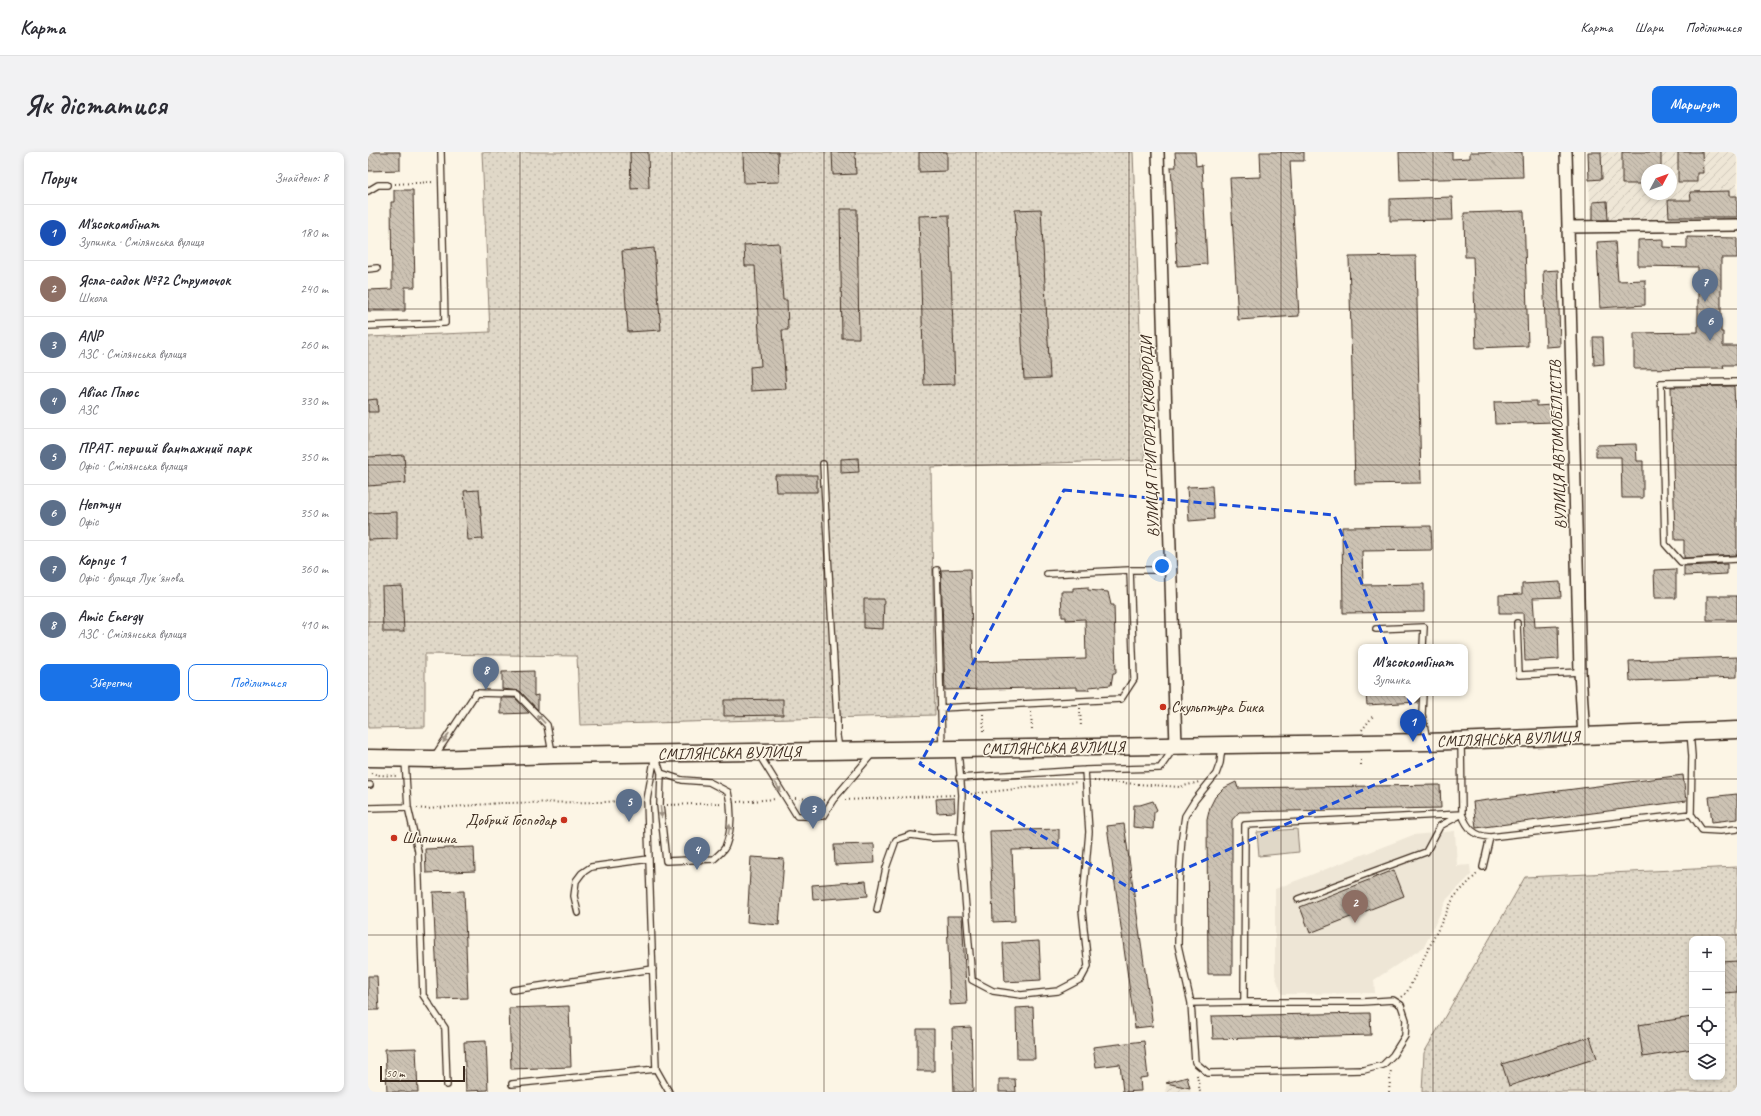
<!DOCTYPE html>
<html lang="uk">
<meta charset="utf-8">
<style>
:root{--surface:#fff;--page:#f2f2f3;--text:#2b2b33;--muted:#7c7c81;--line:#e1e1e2;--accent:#1a73e8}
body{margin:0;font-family:Caveat,sans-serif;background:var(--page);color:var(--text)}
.controls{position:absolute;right:12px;bottom:12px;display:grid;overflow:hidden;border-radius:8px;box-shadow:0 2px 6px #0003}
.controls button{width:36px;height:36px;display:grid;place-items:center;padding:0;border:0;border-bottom:1px solid var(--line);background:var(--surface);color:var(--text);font:20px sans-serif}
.compass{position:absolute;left:1273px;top:12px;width:36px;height:36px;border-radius:50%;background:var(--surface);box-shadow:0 2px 6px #0003;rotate:49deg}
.scale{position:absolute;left:12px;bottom:10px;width:85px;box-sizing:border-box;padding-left:4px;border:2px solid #3b2a1e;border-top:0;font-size:11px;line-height:14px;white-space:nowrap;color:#3b2a1e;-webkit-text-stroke:3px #fcf5e5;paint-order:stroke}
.you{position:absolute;left:794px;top:414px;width:14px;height:14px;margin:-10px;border:3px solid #fff;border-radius:50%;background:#1a73e8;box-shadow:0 0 0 6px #1a73e833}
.badge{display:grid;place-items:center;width:26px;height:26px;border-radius:50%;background:var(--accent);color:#fff;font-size:13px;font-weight:700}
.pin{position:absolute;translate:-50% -33px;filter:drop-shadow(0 1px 2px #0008)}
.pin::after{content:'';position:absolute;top:21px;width:14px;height:12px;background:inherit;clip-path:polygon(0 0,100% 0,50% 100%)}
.popup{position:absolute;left:990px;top:492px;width:110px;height:52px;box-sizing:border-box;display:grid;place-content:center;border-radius:8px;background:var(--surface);filter:drop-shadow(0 1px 3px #0005);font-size:13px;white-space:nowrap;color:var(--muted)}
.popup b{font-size:15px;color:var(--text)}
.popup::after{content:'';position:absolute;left:50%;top:100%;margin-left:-8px;border:8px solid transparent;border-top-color:var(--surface)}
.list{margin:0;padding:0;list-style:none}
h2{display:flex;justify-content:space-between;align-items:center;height:52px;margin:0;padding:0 16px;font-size:17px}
h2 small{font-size:13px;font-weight:400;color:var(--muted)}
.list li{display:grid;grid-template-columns:26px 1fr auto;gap:12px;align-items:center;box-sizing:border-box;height:56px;padding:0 16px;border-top:1px solid var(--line)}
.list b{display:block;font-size:15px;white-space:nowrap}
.list p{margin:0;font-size:13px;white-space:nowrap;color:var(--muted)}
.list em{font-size:13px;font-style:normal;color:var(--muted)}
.actions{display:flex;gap:8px;padding:12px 16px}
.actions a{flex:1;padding:9px 0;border:1px solid var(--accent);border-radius:8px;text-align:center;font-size:14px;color:var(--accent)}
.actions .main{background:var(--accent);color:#fff}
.icon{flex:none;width:22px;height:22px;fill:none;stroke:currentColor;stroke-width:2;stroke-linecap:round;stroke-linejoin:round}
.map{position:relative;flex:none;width:1369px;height:940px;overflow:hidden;border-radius:8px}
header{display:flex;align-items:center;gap:24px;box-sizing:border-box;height:56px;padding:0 20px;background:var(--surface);border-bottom:1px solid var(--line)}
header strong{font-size:19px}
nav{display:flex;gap:22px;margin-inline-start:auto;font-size:14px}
.intro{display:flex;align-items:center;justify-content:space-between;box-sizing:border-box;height:96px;padding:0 24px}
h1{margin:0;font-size:28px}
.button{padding:10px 18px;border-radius:8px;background:var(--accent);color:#fff;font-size:14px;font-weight:700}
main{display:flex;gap:24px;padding:0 24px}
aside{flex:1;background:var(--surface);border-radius:8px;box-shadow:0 2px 6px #0003}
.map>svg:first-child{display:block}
.built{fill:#eee6d6}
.industrial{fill:url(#industrial-furrows);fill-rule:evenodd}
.grass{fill:url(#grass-dots);stroke:#8e8173;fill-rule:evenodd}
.green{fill:#e0d8c8;stroke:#8e8173}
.building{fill:url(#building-back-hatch);stroke:#3b2a1e}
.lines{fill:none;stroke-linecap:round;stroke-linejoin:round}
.service-casing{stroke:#3b2a1e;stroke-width:8}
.minor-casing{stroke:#3b2a1e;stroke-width:14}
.secondary-casing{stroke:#3b2a1e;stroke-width:19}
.path{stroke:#3b2a1e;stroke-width:2;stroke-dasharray:1 3;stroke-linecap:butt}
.service{stroke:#fcf5e5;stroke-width:5.5}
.minor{stroke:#fcf5e5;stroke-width:11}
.secondary{stroke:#fcf5e5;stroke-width:16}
.oneway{fill:#9c9082}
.marked{fill:none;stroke:#1d4ed8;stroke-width:3;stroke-dasharray:8 5;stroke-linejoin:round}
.grid{fill:none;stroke:#3b2a1e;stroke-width:1;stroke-opacity:0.55}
.poi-dot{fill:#c8321e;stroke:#fcf5e5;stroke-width:1.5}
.labels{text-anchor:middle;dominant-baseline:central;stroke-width:3;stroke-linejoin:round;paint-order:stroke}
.street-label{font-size:16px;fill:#3b2a1e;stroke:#fcf5e5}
.poi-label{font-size:16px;fill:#3b2a1e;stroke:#fcf5e5;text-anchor:start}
</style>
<header>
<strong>Карта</strong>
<nav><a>Карта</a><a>Шари</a><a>Поділитися</a></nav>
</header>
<div class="intro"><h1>Як дістатися</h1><a class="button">Маршрут</a></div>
<main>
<aside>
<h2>Поруч<small>Знайдено: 8</small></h2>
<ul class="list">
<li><span class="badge" style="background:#1a4fb4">1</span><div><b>М'ясокомбінат</b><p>Зупинка · Смілянська вулиця</p></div><em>180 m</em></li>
<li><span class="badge" style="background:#8d6e63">2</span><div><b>Ясла-садок №72 Струмочок</b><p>Школа</p></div><em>240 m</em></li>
<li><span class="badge" style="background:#5c6f8a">3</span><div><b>ANP</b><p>АЗС · Смілянська вулиця</p></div><em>260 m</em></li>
<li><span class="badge" style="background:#5c6f8a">4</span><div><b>Авіас Плюс</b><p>АЗС</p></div><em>330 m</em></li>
<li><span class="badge" style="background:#5c6f8a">5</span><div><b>ПРАТ. перший вантажний парк</b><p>Офіс · Смілянська вулиця</p></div><em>350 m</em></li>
<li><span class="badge" style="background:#5c6f8a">6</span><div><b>Нептун</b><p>Офіс</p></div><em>350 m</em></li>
<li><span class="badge" style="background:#5c6f8a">7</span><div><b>Корпус 1</b><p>Офіс · вулиця Лукʼянова</p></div><em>360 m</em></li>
<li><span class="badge" style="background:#5c6f8a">8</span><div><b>Amic Energy</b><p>АЗС · Смілянська вулиця</p></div><em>410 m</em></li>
</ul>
<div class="actions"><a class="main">Зберегти</a><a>Поділитися</a></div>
</aside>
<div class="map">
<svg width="1369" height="940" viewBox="0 0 1369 940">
<defs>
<pattern id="industrial-furrows" width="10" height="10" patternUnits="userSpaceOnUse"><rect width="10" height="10" fill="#eee6d6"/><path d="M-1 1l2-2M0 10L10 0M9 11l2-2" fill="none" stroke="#cdc5b7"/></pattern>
<pattern id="grass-dots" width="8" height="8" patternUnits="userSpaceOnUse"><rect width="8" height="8" fill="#e0d8c8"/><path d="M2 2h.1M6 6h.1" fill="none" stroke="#c1baab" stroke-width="1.8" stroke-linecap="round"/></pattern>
<pattern id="building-back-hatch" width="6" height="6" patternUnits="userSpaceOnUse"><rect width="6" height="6" fill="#ccc2b3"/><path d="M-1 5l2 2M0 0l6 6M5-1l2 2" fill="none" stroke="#b0a79a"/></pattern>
</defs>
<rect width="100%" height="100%" fill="#fcf5e5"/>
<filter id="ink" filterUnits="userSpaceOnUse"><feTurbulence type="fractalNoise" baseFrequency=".025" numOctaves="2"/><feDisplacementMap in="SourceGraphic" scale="8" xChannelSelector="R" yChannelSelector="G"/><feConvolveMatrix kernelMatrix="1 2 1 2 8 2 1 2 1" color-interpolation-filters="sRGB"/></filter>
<g filter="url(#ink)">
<!-- built -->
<path class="built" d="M1087,679l2,35 13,-1 1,10 -24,24 -23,48 -50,33 1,13 -93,1 -7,-19v-86l138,-54z"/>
<!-- industrial -->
<path class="industrial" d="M1220,0h149v67l-146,6zM1279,18h24v24h-24z
M819,925l4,15h-26l3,-13 9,2z"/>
<!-- grass -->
<path class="grass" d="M114,0h651l12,308 -214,7 4,248 -355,10 -3,-69 -152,-2v73l-57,1v-391l122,-5z
M1369,715v225h-315l2,-39 101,-176zM1324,787h30v138h-30z"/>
<!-- green -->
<path class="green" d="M929,677l2,23 -40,4 -2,-24z"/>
<!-- building -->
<path class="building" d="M0,0h32v18l-32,1z
M262,0h18l1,36 -18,1z
M375,0h35l1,30 -35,1z
M464,0h23l1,22 -23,1z
M551,0h28v19l-28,1z
M807,0h20l1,14 6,-1 5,99 -30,2 -6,-99h5z
M892,0h44v9h-14l9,155 -61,4 -8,-142 31,-1z
M1031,0h53v7l18,-1v-6h52l1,25 -123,3z
M1220,0h13l1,27 -13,1z
M1254,0h39v18h-14v14h-25z
M1310,0h24l1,21h-6v9h-19z
M26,38h19l2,97h-10v24h-37v-21l24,-1 -1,-87h3z
M1361,39v5h8v21h-68l-1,-17h23l-1,-8z
M1084,45l1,23 -63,1v-22z
M1239,49l1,19h-15v-18z
M472,57h17l2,129h-17z
M673,57l9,169 -26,1 -9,-169z
M1156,59l4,135 -52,2 -3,-91h-8l-1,-44z
M581,63l6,169 -31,1 -5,-169z
M1319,85l50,1v20h-16v74h2v14h14v19h-14l1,3 -90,1v-36l64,-1v-65l-60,-1v-26l25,-1v8l24,1z
M1247,89l3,40 27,-1v25l-45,3 -3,-66z
M411,91l4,57h4l1,30h-6l4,59 -35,2 -1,-24 11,-1 -6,-100h-10l-1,-21z
M286,96l7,82 -33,2 -6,-81z
M1048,104l5,227 -66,1 -6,-227z
M1190,118l2,76 -14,1 -3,-76z
M1225,185h10l1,27 -10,1z
M1366,234l1,21h2v148l-53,3v-18h-9l-4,-153z
M9,247l1,13h-10v-12z
M1169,249v5l15,-1 1,17 -58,2 -1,-22z
M1268,292l1,17h6v37h-21l-1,-41h-25v-12z
M36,303l2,28 -38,3v-29z
M490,306l1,14 -18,1v-14z
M407,323h42v17h-41z
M844,334l2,33 -25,2 -2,-34z
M111,338l4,49 -15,1 -4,-49z
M29,360v27l-29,1v-27z
M1063,374l1,24 -70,1 1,34 61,-1v28l-81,1 -1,-86z
M1359,412v10l-43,2v-10z
M602,417l3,93 113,-3 -1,-40 -19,1v-3h-4l-1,-26h12v-3l15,-1v3l20,2 3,13h3l2,68h-3l-2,12 -22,2v3h-12v-3l-132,3 -4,-120z
M1308,417v29h-21l-1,-28z
M1192,430l1,15 -28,1 2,29 23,-1 1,33 -34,2 -2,-48h-24v-18l23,-1v-10z
M34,434l2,46h-21l-1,-45z
M1339,444h30v24h-30z
M496,447h20l-1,30 -19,-1z
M1369,505v20l-107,4 -1,-20z
M166,519v25l4,-1v15l-18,-19 -18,-2v-17z
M998,541h52v9l-51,3z
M133,546h14l14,15 -28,1z
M415,547v16l-59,1v-16z
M1315,623l3,26 -210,27 -3,-26z
M868,630l2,6 202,-3 1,23 -202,4 -7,8v154h-24l-1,-154 3,-13 5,-10 9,-9z
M1369,642v25l-25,3 -3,-25z
M586,646l1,14 -18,1 -1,-14z
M785,649l4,9 -3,2 -1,17 -20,-2 1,-22h6z
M756,672l29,202 -18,2 -28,-202z
M691,677v20l-47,1 3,71 -22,1 -3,-91z
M506,692l1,19 -40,2 -1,-20z
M106,695l1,24 -49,2 -1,-24z
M383,705l33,2 -5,66 -32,-3z
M1026,718l10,26 -94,37 -10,-26z
M498,729l2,15 -55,4 -1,-15z
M96,739l4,107 -30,1 -5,-107z
M579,764h15l5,88 -17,1z
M671,789l2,39 -36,2 -2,-39z
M1369,809v31l-15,1v-31z
M0,824h9l2,34h-11z
M201,854l2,61 -60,2 -2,-61z
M665,855l2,52h-18l-1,-51z
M1002,861l1,22 -158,4 -1,-23z
M1324,865v32l-49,8 -5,-32z
M603,875l2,65h-19l-2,-64z
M549,877h17v42h-17z
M1222,885l7,21 -88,28 -7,-22z
M118,889l2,49 -22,1 -2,-49z
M776,889l4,36 -8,1 1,13 -18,1 -3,-28 -24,3 -3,-20z
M48,896l2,44h-31l-2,-43z
M819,925l3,11 -24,-5z
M631,927h16l1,13h-17z"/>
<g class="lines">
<!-- service casing -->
<g class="service-casing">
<path id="service" d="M0,39l10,-6h9
M0,117l9,-1
M0,174l77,-3 -4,-171
M1369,230l-76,1 4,161 16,18 56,-3
M455,312l14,254v18l2,13
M569,418l5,177
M679,422l83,-4h41
M1149,471l2,52 61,-3
M1008,477l48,-2 -1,20
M1055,541l-1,21 5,27
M572,556l181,-9 13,-20 -4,-109
M1322,580l2,24 -1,58
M1093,589l1,73c5,14 12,22 28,23l201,-23 11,16 18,1 17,-2
M854,595l-2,16 -4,11 -21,26 -10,16 -3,20 -3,45 -1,64 13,58 4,59 13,11 156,-3 19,-5 10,-10 12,-19 1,-16 -5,-15 -8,-5 -31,2h-118
M590,598l4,45 -2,42 12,143 21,11 28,4 37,-4 23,-12 7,-13 -6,-56 7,-78 -4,-62
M390,601l39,63h26l10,-16 39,-46
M287,603l6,18 -1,32 6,56 48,-2c4,-4 11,-9 12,-14 6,-16 6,-37 2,-53l-19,-10 -27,-2 -21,-7
M66,605l42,-64 41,1 30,31 5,28
M37,609l3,46 10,44 5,144 22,33 2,57
M591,626l126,-8 75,-2 14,-20
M0,633h2
M0,656l40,-1
M1115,715l7,-30
M509,758l9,-42 10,-28 15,-5 21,3 28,-1
M210,761l-4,-17 2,-15 6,-8 9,-6 58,-8
M145,838l140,-21
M823,851l53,-1 1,-177 217,-11 -22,12 -14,26 -128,47
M288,917l13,23
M144,932l144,-15 -9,-269 8,-45"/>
</g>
<!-- minor casing -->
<g class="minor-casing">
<path id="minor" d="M790,0l18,594
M1198,0l14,520 4,65
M1200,75l169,-2"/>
</g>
<!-- secondary casing -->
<g class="secondary-casing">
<path id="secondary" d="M0,606l64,1 121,-4 874,-13 310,-12"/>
</g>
<!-- path -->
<path class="path" d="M27,32l39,-2
M712,556l1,19
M663,560l1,17
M615,562l1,17
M994,578l11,-14
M993,604v9
M3,621l7,2 20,1
M726,629l86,6 19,-5
M603,642l107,-12
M427,646l29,2
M477,648l109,-5
M369,650l39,-3
M299,653l56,-2
M49,656l10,1 73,-6 104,-1 36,-2
M1034,845l5,-5 47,-95 24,-24
M829,923l3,17
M1021,940l2,-23"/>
<!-- service -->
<use href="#service" class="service"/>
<!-- minor -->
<use href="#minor" class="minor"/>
<!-- secondary -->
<use href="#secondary" class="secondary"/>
</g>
<!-- one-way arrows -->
<defs><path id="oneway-solid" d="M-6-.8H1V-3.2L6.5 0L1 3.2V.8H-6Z"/></defs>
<g class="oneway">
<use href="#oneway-solid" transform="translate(173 567) rotate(-133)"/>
<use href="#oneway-solid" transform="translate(78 586) rotate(123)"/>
<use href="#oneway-solid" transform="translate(410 635) rotate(59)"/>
<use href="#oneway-solid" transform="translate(293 660) rotate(84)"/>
<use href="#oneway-solid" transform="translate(361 678) rotate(-81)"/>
</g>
</g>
<!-- marked area -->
<path class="marked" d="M696,338l270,25 99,244 -298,132 -215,-127z"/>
<!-- grid -->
<path class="grid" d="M152,0v940M304,0v940M456,0v940M608,0v940M761,0v940M913,0v940M1065,0v940M1217,0v940M0,157h1369M0,313h1369M0,470h1369M0,627h1369M0,783h1369"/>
<!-- markers -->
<g class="poi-dot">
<circle cx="795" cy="555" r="4"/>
<circle cx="196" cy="668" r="4"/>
<circle cx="26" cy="686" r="4"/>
</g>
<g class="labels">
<!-- street labels -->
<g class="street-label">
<text transform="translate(782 285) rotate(-92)">ВУЛИЦЯ ГРИГОРІЯ СКОВОРОДИ</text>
<text transform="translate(1190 293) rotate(-92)">ВУЛИЦЯ АВТОМОБІЛІСТІВ</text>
<text transform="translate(1140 587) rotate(-2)">СМІЛЯНСЬКА ВУЛИЦЯ</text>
<text transform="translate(685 596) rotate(-1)">СМІЛЯНСЬКА ВУЛИЦЯ</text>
<text transform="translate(361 601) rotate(-1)">СМІЛЯНСЬКА ВУЛИЦЯ</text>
</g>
<!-- poi labels -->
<g class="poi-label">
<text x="803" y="555">Cкульптура Бика</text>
<text x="188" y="668" text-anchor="end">Добрий Господар</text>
<text x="34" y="686">Шипшина</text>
</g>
</g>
</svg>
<div class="controls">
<button>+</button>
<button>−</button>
<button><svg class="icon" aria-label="locate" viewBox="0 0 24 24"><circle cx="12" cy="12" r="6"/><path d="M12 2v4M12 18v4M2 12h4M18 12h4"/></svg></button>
<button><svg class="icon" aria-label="layers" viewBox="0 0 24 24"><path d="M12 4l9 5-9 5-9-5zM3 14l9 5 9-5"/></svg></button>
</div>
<svg class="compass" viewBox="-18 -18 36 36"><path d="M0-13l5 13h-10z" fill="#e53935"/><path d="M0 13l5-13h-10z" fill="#7c7c81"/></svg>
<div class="scale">50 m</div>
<div class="you"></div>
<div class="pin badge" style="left:1045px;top:590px;background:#1a4fb4">1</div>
<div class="popup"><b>М'ясокомбінат</b>Зупинка</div>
<div class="pin badge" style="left:987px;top:771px;background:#8d6e63">2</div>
<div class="pin badge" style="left:445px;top:677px;background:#5c6f8a">3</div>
<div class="pin badge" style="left:329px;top:718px;background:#5c6f8a">4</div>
<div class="pin badge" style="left:261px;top:670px;background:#5c6f8a">5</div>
<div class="pin badge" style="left:1342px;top:189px;background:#5c6f8a">6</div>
<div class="pin badge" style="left:1337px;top:150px;background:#5c6f8a">7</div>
<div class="pin badge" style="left:118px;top:538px;background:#5c6f8a">8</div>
</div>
</main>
